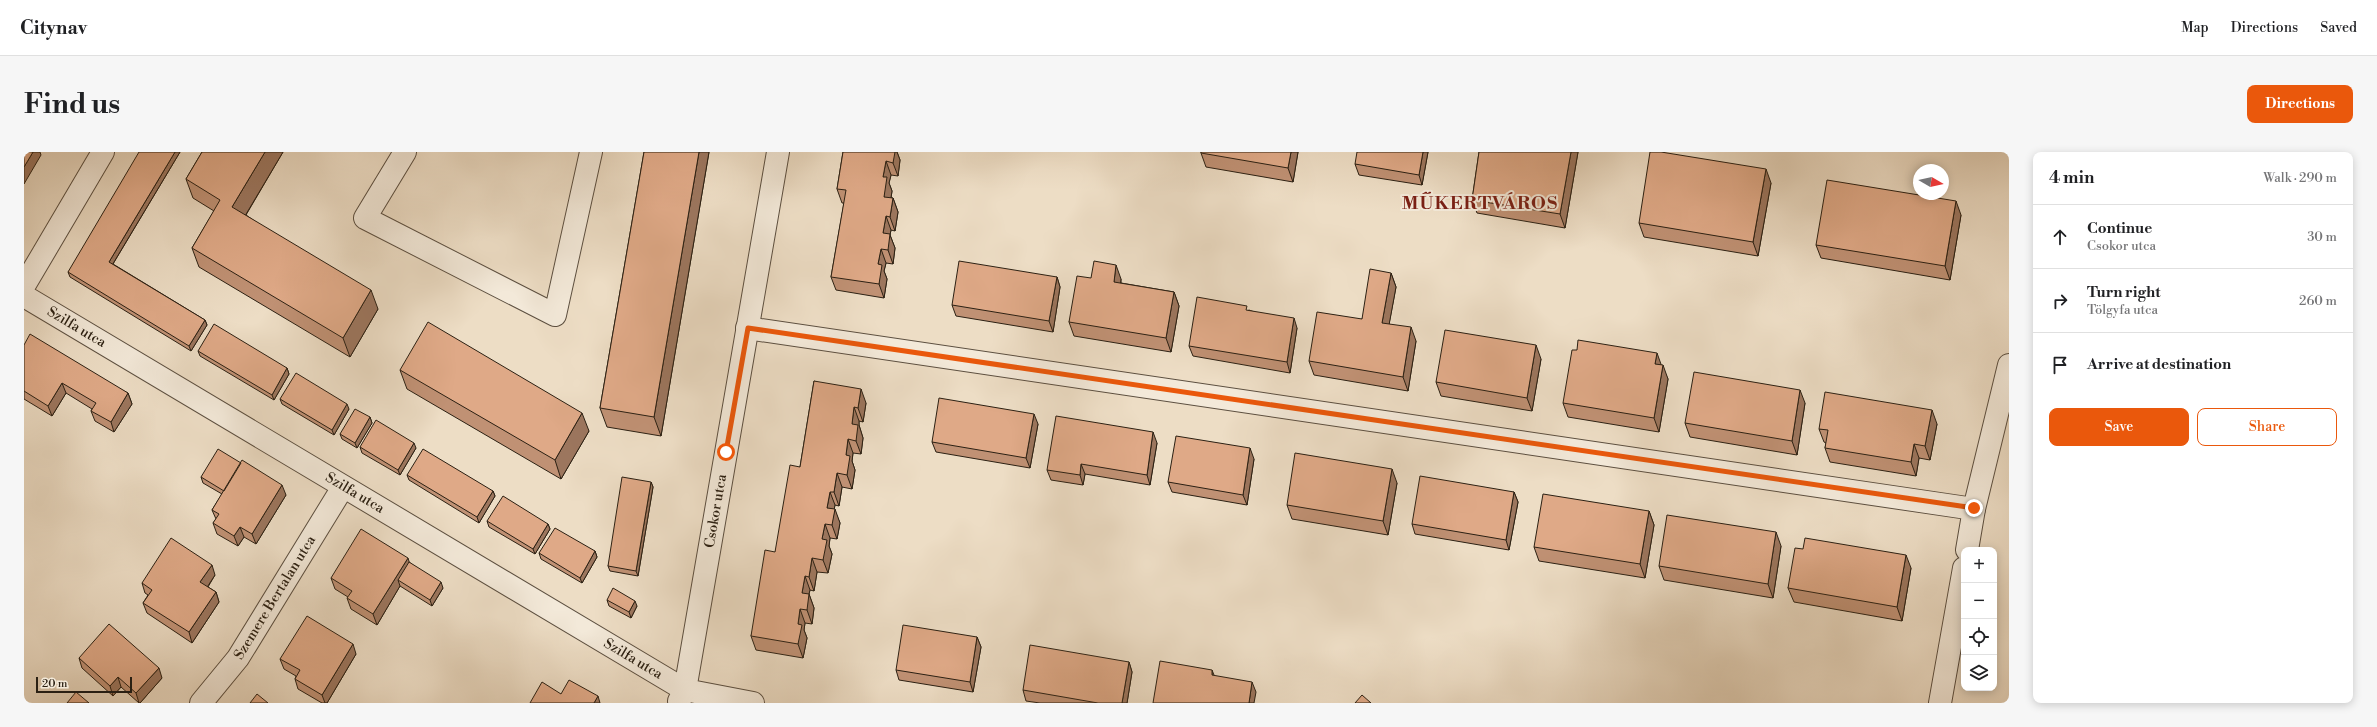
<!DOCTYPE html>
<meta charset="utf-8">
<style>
:root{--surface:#fff;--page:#f6f6f6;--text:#202124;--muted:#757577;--line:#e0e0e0;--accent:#ea580c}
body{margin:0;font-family:"Libre Bodoni",serif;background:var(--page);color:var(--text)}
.controls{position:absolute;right:12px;bottom:12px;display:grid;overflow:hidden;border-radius:8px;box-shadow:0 2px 10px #0003}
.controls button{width:36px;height:36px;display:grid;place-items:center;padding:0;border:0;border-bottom:1px solid var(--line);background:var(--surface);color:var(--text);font:20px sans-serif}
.compass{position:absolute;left:1889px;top:12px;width:36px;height:36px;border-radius:50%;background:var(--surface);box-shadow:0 2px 10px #0003;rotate:99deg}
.scale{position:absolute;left:12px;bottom:10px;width:96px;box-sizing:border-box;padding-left:4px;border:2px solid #2b2013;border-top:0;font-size:11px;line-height:14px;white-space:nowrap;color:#2b2013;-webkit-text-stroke:3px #f3e9d9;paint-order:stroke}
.stop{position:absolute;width:12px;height:12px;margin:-9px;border:3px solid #ea580c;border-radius:50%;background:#fff}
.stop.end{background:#ea580c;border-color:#fff;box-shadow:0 1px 4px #0008}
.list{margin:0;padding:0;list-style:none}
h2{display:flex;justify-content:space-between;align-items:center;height:52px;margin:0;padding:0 16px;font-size:17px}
h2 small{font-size:13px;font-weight:400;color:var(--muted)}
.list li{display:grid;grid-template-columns:26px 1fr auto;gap:12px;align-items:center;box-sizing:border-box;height:64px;padding:0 16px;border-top:1px solid var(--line)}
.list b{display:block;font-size:15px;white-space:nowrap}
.list p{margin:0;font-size:13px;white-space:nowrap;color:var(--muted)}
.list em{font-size:13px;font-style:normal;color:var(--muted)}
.actions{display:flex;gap:8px;padding:12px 16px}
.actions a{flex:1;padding:9px 0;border:1px solid var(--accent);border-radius:8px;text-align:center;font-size:14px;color:var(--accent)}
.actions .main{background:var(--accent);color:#fff}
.icon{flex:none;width:22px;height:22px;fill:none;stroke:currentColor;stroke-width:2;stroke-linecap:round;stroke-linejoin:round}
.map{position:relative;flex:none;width:1985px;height:551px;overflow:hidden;border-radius:8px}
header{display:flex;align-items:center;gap:24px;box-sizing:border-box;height:56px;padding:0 20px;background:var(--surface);border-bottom:1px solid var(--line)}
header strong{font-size:19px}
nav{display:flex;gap:22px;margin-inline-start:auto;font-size:14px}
.intro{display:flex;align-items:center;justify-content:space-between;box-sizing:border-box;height:96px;padding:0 24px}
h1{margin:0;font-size:28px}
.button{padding:10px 18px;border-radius:8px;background:var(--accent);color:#fff;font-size:14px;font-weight:700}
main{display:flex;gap:24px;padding:0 24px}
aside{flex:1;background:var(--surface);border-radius:8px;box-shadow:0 2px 10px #0003}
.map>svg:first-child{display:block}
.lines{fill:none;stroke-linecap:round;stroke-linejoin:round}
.minor-casing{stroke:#5c4f40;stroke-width:24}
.minor{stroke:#f3e9d9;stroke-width:22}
.wall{fill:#c09174;stroke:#2b2013}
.shaded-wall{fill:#9c765e;stroke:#2b2013}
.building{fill:#dfa987;stroke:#2b2013}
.route{stroke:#ea580c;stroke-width:5}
.labels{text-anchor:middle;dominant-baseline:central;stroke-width:4;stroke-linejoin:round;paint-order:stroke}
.street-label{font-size:14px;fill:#2b2013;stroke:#f3e9d9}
.district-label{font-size:18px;font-weight:bold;letter-spacing:1px;fill:#7a1f14;stroke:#f3e9d9}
</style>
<header>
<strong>Citynav</strong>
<nav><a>Map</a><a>Directions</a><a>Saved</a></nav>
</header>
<div class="intro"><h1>Find us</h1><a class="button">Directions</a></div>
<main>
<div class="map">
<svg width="1985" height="551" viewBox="0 0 1985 551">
<rect width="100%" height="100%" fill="#edddc5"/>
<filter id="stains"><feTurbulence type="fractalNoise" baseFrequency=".005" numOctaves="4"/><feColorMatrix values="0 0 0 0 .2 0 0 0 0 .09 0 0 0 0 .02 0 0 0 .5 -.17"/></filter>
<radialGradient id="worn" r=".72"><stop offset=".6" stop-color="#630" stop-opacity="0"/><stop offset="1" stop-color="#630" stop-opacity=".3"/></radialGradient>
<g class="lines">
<!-- minor casing -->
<g class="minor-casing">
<g id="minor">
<path d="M381,0l-40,66 190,97 36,-163"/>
<path d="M0,134l79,-134"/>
<path id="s1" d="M0,144l661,394 68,13"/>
<path d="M723,176l1227,181"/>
<path d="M1943,398l7,-41 35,-144"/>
<path id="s2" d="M655,549l6,-11 93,-538"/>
<path id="s3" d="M177,551l37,-45 105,-171"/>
<path d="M1916,551l24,-135"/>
</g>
</g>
<!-- minor -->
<use href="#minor" class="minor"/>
</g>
<!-- wall -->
<path class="wall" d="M156,0l-67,112 92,56 2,5 -16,26 -121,-74 -2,-5z
M178,0h81l-37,63 132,94 -28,48 -151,-90 -7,-19 22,-37 -21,-13 -7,-19z
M620,0h65l-48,284 -54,-9 -7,-19z
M819,0h54l3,8 -2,16 -7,-1 -2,8 3,8 -1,7h2l5,14 -3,19 -4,-1 -1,5 5,13 -2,16 -7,-1 -2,8 3,8 -3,19 -48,-8 -5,-13 13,-74h-2l-5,-14z
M1177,0h97l-5,30 -87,-15 -5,-14z
M1404,0l-6,33 -63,-10 -4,-11z
M1455,0h99l-13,76 -88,-15 -5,-13z
M1747,31l-13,73 -114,-19 -5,-14z
M1937,63l-11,65 -129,-22 -5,-13z
M1367,121l5,14 -7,37 27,17 -8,50 -94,-16 -5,-14 53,-42z
M1033,125l3,10 -7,45 -97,-16 -4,-11z
M1067,126l30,1v4l53,9 5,14 -8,46 -97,-16 -5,-14z
M1225,158l48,18 -7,45 -97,-17 -4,-10z
M0,193l104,48 4,11 -18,28 -19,-11 -4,-10 1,-2 -26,-16 -14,23 -28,-17z
M174,199l89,17 2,6 -15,26 -74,-44z
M1517,207l-9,52 -91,-15 -5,-14z
M1637,213l7,14 -9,53 -91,-15 -5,-14z
M376,218l189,61 -28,48 -154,-90z
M790,229l52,22 -3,19 -4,-1v4l4,13 -2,16 -8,-1 -1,8 3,9 -3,19 -10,-2 -3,19 -4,-1 -1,4 6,14 -3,16 -7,-1 -1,8 3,8 -4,19 -11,-1 -3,19 -4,-1 -1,4 5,14 -2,16 -7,-1 -1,7 3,8 -4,20 -47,-8 -5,-14 49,-169z
M256,247l69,10 -15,26 -52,-31z
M1781,251l-8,52 -107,-18 -5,-14z
M346,265l2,6 -15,25 -15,-9 -2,-5z
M1014,272l-8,44 -94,-16 -4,-10z
M1913,272l-7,36 -11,-2 -3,18 -86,-14 -5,-14 1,-5 -2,-1 -5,-13z
M1133,291l-7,42 -65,-11 -2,11 -32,-5 -4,-10z
M336,295l56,1 -16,27 -38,-22z
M1230,307l-7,46 -75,-13 -4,-10z
M383,323l86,16 2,5 -16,27 -70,-43z
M177,325l85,18 -30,49 -12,-7 -6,9 -21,-12 -4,-11 3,-4 -4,-9 10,-16 -19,-11z
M627,330l2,5 -15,89 -28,-5 -2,-5z
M1373,331l-9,52 -96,-16 -5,-14z
M1490,340l4,10 -9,48 -94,-16 -3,-10z
M1625,359l5,14 -9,53 -106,-17 -5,-14z
M463,369l61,3 2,5 -15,25 -46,-27z
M1757,394l-8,52 -109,-18 -5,-14z
M1779,397l108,19 -9,53 -108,-19 -6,-14z
M571,399l2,6 -15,26 -41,-24 -2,-6z
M385,410l34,26 -11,18 -32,-20 -23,39 -26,-16 -4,-11 1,-1 -13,-8 -4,-11z
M191,423l-7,12 8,5 3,10 -27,41 -45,-30 -4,-10 5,-8 -3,-2 -3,-10z
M583,448l30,6 -6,12 -22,-12z
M953,485l4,10 -8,45 -74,-12 -3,-10z
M332,502l-29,49h-5l-24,-14 -3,-10 1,-3 -12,-7 -4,-10z
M55,506l83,20 -22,25h-1l-18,-16 -8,9 -31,-28z
M1105,510l3,10 -5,31h-87l-14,-2 -3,-11z"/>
<!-- shaded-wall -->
<path class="shaded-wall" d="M9,0h7l1,3 -17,29v-17z
M151,0h5l-69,115 -2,-5z
M241,0h18l-44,74 -7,-19z
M675,0h10l-48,284 -7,-19z
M867,0h6l3,8 -2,16 -5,-13z
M1267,0h7l-5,30 -5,-14z
M1399,0h5l-6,33 -3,-10z
M1547,0h7l-13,76 -5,-14z
M862,9l5,14 -2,8 3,8 -3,20 -5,-14 -1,-20z
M1742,17l5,14 -13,73 -5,-14z
M869,46l5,14 -3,19 -5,-14z
M1932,49l5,14 -11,65 -5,-14z
M862,64l5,14 -1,5 5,13 -2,16 -5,-14 -5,-17z
M857,97l5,14 -2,8 3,8 -3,19 -5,-14 -1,-20z
M1092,113l5,14 -2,17 -5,-14z
M1367,121l5,14 -9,49 -5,-13z
M1033,125l3,10 -7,45 -4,-11z
M347,138l7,19 -28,48 -7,-19z
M1150,140l5,14 -8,46 -5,-14z
M1270,166l3,10 -7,45 -3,-11z
M181,168l2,5 -16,26 -2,-5z
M1387,175l5,14 -8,50 -5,-14z
M1512,193l5,14 -9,52 -5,-13z
M1633,201l5,14 -7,-3z
M1639,213l5,14 -9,53 -5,-14z
M263,216l2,6 -15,26 -2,-5z
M38,231l4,10 -14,23 -4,-10z
M837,237l5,14 -3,19 -5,-14z
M1776,238l5,13 -8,52 -5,-14z
M104,241l4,11 -18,28 -3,-10z
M323,252l2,5 -15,26 -2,-5z
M830,255l5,14v4l4,13 -2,16 -5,-13 -4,-17z
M1908,258l5,14 -7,36 -5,-14z
M558,261l7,18 -28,48 -6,-19z
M1010,262l4,10 -8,44 -4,-10z
M346,265l2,6 -15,25 -2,-5z
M1129,280l4,11 -7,42 -3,-10z
M824,287l5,14 -1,8 3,9 -3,19 -5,-14 -1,-20z
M390,291l2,5 -16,27 -2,-5z
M1890,292l5,14 -3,18 -5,-14z
M1226,296l4,11 -7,46 -4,-10z
M1057,312l4,10 -2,11 -3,-10z
M1368,317l5,14 -9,52 -5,-14z
M813,321l5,14 -3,19 -5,-14z
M627,330l2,5 -15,89 -2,-5z
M258,333l4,10 -30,49 -4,-10z
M469,339l2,5 -16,27 -2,-6z
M806,340l5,13 -3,16 3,-12 5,14 -3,16 -5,-14 -5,-17z
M1490,340l4,10 -9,48 -3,-10z
M1625,359l5,14 -9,53 -5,-14z
M524,372l2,5 -15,25 -2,-5z
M801,372l5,14 -1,8 3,8 -4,19 -5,-13 -1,-21z
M216,375l4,10 -6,9 -4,-10z
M1752,380l5,14 -8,52 -5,-14z
M571,399l2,6 -15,26 -2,-5z
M1882,403l5,13 -9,53 -5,-14z
M384,406l3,10 -13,12 2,6 -23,39 -4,-11z
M788,406l5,14 -3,19 -5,-14z
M188,413l3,10 -11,17 -4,-10z
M781,424l5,14 -1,4 5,14 -2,16 -5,-14 -5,-17z
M417,430l2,6 -11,18 -2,-6z
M192,440l3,10 -27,41 -3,-11z
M611,449l2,5 -6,12 -2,-6z
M776,457l5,14 -1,7 3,8 -4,20 -5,-14v-20z
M953,485l4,10 -8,45 -3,-10z
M329,492l3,10 -29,49h-2l-3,-8z
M1105,510l3,10 -5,31h-5z
M135,516l3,10 -22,25h-1l-3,-10z
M1188,518l4,10 -4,-5z
M94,525l3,10 -8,9 -3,-10z
M1228,530l4,10 -2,11h-5z
M574,544l2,7h-6z"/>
<!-- building -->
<path class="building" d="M0,0h9l-9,15z
M115,0h36l-66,110 96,58 -16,26 -121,-74z
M178,0h63l-33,55 139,83 -28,48 -151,-90 28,-48 -34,-21z
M620,0h55l-45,265 -54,-9z
M819,0h52l-2,11 -7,-2 -3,16h4l-3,20 9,1 -3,19 -4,-1 -3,17 7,1 -2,16 -7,-1 -3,15 4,1 -3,19 -48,-7 15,-87 -9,-1z
M1177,0h90l-3,16 -87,-15z
M1333,0h66l-4,23 -64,-11z
M1455,0h92l-11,62 -88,-14z
M1626,0h11l105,17 -13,73 -114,-19z
M1803,28l129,21 -11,65 -129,-21z
M935,109l98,16 -8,44 -97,-16z
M1070,109l22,4 -2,17 60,10 -8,46 -97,-16 8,-46 14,2z
M1346,117l21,4 -9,50 29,4 -8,50 -94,-16 8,-49 45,7z
M1173,145l50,9 -1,4 48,8 -7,44 -98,-16z
M404,170l154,91 -27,47 -155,-90z
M190,172l73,44 -15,27 -74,-44z
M1421,178l91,15 -9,53 -91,-16z
M6,182l98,59 -17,29 -20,-11 5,-8 -34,-20 -14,23 -24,-15v-46z
M1554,188l79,13 -2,11 8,1 -9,53 -91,-15 9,-53h5z
M1670,220l106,18 -8,51 -107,-18z
M272,221l51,31 -15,26 -52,-31z
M790,229l47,8 -3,19 -4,-1 -2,17 6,1 -2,16 -8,-2 -2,16 4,1 -3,19 -10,-2 -3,19h-4l-3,16 8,1 -3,16 -7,-1 -3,15 5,1 -4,20 -11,-2 -3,19 -4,-1 -3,17 7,1 -2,16 -7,-1 -2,15 4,1 -4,19 -47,-8 14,-86 10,2 15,-87 10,2z
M1801,240l107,18 -7,36 -11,-2 -3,18 -86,-14 3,-18 -9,-1z
M915,246l95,16 -8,44 -94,-16z
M331,257l15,8 -15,26 -15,-9z
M1032,264l97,16 -6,43 -66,-11 -1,11 -33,-5z
M352,268l38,23 -16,27 -38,-23z
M1152,284l74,12 -7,47 -75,-13z
M194,297l23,14 -17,28 -23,-14z
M399,297l70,42 -16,26 -70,-42z
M1271,301l97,16 -9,52 -96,-16z
M218,308l40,25 -30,49 -12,-7 -6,9 -21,-13 6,-9 -7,-4z
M1396,324l94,16 -8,48 -94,-16z
M598,325l29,5 -15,89 -28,-5z
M1519,342l106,17 -9,53 -106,-17z
M479,344l45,28 -15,25 -46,-28z
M1643,363l109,17 -8,52 -109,-18z
M531,376l40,23 -15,27 -41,-25z
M337,377l47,29 -35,56 -26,-16 5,-7 -21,-13z
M147,386l41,27 -12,17 16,10 -27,40 -46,-29 9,-13 -10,-7z
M1781,386l101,17 -9,52 -109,-19 7,-40 8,1z
M385,410l32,20 -11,18 -32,-20z
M589,436l22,13 -6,11 -22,-12z
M283,464l46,28 -31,51 -27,-16 5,-9 -20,-11z
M85,472l50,44 -23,25 -18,-16 -8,9 -31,-28z
M879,473l74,12 -7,45 -74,-12z
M1006,493l99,17 -7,41h-24l-75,-13z
M1136,509l52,9v5l40,7 -3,21h-96z
M545,528l29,16 -4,7h-64l12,-21 19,12z
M52,540l13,11h-22z
M233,542l11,9h-18z
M1338,543l9,8h-16z"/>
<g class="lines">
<!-- route -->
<path class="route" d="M702,300l22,-124 1226,180"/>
</g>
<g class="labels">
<!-- street labels -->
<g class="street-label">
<text stroke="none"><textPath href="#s1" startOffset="61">Szilfa utca</textPath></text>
<text stroke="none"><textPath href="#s1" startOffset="385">Szilfa utca</textPath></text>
<text stroke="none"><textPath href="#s2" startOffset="194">Csokor utca</textPath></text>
<text stroke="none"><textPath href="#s3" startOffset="129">Szemere Bertalan utca</textPath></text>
<text stroke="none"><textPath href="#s1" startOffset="709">Szilfa utca</textPath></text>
</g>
<!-- district labels -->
<g class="district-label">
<text x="1456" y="51">MŰKERTVÁROS</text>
</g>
</g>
<rect width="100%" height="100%" filter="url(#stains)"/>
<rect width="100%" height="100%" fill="url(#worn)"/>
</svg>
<div class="controls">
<button>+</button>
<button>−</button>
<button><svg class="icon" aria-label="locate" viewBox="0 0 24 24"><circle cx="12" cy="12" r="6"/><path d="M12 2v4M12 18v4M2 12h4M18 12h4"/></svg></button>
<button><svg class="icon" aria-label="layers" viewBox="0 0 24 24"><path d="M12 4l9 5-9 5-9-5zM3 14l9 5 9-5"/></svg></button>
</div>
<svg class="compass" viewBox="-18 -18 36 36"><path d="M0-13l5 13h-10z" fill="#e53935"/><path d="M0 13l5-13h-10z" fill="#757577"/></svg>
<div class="scale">20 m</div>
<div class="stop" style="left:702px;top:300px"></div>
<div class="stop end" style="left:1950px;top:356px"></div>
</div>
<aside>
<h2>4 min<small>Walk · 290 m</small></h2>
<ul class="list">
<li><svg class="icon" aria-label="ahead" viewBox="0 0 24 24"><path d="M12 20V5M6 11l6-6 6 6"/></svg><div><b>Continue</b><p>Csokor utca</p></div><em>30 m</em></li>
<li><svg class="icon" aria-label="right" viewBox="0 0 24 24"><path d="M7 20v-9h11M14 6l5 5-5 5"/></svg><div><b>Turn right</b><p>Tölgyfa utca</p></div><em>260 m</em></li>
<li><svg class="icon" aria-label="arrive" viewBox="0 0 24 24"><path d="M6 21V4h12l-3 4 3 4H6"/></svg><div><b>Arrive at destination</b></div></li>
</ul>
<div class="actions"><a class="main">Save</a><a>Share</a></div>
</aside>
</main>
